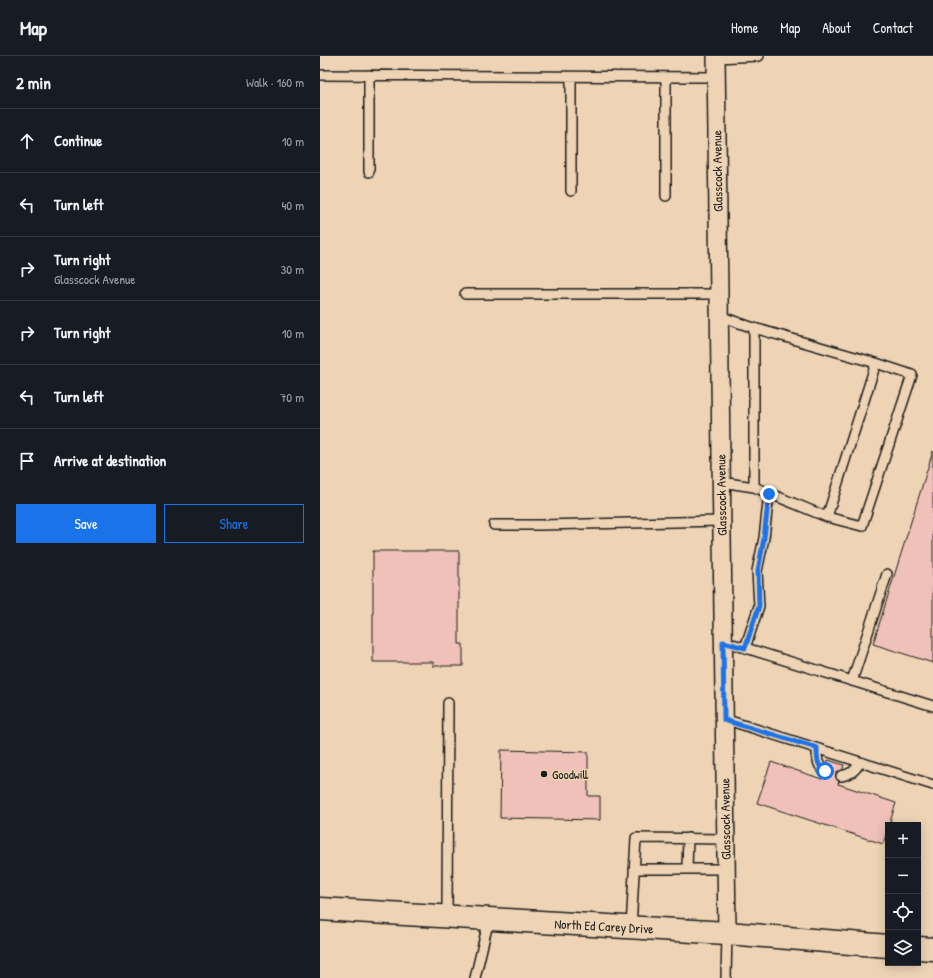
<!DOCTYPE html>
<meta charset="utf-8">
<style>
:root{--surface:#171b24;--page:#242831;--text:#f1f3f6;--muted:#9ea1a6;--line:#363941;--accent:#1a73e8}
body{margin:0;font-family:"Patrick Hand",sans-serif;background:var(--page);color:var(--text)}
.controls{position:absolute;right:12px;bottom:12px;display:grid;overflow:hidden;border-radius:0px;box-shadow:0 2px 10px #0003}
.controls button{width:36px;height:36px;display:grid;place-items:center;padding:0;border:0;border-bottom:1px solid var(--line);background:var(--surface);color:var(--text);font:20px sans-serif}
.stop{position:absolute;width:12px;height:12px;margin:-9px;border:3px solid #1a73e8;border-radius:50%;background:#fff}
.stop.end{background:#1a73e8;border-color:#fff;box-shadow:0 1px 4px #0008}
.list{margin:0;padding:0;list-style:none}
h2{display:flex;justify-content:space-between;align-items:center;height:52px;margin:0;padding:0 16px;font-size:17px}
h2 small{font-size:13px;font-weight:400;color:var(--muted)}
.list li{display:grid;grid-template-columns:26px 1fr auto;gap:12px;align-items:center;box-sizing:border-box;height:64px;padding:0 16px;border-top:1px solid var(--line)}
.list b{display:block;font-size:15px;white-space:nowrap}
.list p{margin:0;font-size:13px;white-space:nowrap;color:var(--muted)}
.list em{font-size:13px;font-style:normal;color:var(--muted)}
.actions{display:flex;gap:8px;padding:12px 16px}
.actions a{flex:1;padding:9px 0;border:1px solid var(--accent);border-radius:0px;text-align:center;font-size:14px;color:var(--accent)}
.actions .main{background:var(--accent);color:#fff}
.icon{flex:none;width:22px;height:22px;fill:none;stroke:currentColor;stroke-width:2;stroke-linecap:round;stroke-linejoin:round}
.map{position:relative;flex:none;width:613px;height:922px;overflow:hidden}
header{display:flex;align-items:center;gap:24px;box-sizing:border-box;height:56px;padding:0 20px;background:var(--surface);border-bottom:1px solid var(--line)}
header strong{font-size:19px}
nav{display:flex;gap:22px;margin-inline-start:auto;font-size:14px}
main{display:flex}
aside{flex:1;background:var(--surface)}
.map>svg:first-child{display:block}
.building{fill:#efc1b8;stroke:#1c1c1c}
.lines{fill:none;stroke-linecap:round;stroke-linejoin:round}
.service-casing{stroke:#1c1c1c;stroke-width:12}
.minor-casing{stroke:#1c1c1c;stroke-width:20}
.primary-casing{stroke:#1c1c1c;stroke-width:25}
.service{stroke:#eed4b5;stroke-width:9}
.minor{stroke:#eed4b5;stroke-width:17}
.primary{stroke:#eed4b5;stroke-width:22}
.route{stroke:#1a73e8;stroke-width:5}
.poi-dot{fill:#1c1c1c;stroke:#eed4b5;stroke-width:1.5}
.labels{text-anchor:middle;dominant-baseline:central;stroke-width:3;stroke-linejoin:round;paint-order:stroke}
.street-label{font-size:13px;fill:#1c1c1c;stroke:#eed4b5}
.poi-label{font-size:13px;fill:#1c1c1c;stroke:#eed4b5;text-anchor:start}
</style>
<header>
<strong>Map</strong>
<nav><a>Home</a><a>Map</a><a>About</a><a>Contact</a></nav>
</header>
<main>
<aside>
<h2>2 min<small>Walk · 160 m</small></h2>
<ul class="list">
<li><svg class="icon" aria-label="ahead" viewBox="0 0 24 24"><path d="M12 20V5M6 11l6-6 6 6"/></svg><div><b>Continue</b></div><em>10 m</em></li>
<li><svg class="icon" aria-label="left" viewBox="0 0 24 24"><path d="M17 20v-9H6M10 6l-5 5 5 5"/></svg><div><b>Turn left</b></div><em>40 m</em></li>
<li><svg class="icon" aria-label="right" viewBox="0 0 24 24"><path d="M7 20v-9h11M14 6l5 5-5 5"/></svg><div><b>Turn right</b><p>Glasscock Avenue</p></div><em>30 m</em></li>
<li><svg class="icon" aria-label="right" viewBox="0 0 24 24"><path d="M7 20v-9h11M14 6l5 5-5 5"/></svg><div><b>Turn right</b></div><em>10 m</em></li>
<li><svg class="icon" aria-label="left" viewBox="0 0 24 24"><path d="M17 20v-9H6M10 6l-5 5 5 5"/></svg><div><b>Turn left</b></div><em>70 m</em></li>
<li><svg class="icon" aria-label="arrive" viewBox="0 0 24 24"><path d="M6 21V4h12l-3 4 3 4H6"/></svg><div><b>Arrive at destination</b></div></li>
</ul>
<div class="actions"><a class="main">Save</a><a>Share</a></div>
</aside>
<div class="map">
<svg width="613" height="922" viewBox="0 0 613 922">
<rect width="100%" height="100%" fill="#eed4b5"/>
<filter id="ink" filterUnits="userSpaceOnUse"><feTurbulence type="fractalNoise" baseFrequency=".025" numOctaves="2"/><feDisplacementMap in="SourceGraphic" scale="8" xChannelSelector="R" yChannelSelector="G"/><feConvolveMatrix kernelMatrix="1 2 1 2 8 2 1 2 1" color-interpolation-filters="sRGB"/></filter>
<g filter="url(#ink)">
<!-- building -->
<path class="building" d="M613,395v212l-60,-19z
M53,495h86v93h4v22h-30v-4h-60z
M181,694l87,2v44h12v24l-100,-2z
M508,704l16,5 -6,19 58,19 -13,41 -126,-41 14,-41 51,17z"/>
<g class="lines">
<!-- service casing -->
<g class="service-casing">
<path id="service" d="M396,2l43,-2
M0,19l396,2
M251,21v114
M49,116v-97
M346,140v-119
M145,238h254
M399,260l35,12v159l-33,-5
M434,272l122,35 36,12 -50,151 -35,-9
M434,431l73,30 49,-154
M174,469h46l181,-4
M403,585l210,65
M425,592l14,-42 -2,-35 7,-33 5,-45
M532,625l35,-107
M404,663l209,66
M497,693c0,9 0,17 8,22
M521,720c10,-2 14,-5 19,-14
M314,813h92
M367,813l1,-31
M127,861l1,-214
M311,872l5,-90 90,1
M155,922l14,-59
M406,922l1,-45"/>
</g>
<!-- minor casing -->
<g class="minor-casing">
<path id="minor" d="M396,0l11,877"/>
</g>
<!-- primary casing -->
<g class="primary-casing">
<path id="primary" d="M0,853l407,24 161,13
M598,892l15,1"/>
</g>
<!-- service -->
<use href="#service" class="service"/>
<!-- minor -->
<use href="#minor" class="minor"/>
<!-- primary -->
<use href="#primary" class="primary"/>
</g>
</g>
<g class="lines" filter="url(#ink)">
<!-- route -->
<path class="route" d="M449,438l-5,44 -6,33 1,35 -14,42 -22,-6 1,78 93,28c0,10 0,18 8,23"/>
</g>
<!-- markers -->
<circle class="poi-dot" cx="224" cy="718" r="4"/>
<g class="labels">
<!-- street labels -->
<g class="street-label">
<text transform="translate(397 115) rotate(-91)">Glasscock Avenue</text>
<text transform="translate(401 439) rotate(-91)">Glasscock Avenue</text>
<text transform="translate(405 763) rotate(-91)">Glasscock Avenue</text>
<text transform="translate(284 870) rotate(3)">North Ed Carey Drive</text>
</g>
<!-- poi labels -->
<g class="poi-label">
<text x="232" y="718">Goodwill</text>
</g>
</g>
</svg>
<div class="controls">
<button>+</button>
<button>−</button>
<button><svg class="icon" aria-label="locate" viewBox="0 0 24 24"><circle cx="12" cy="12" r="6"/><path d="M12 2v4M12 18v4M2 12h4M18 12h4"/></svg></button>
<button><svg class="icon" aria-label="layers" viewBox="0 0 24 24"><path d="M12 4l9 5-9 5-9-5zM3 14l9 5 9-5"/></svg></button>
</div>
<div class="stop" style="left:505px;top:715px"></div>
<div class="stop end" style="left:449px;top:438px"></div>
</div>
</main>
